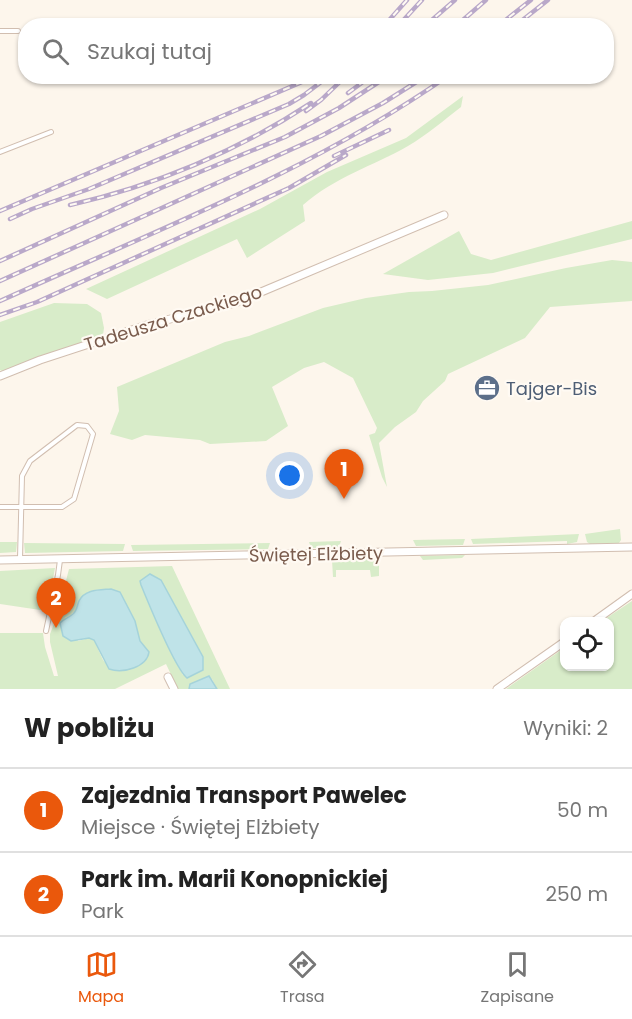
<!DOCTYPE html>
<html lang="pl">
<meta charset="utf-8">
<style>
:root{--surface:#fff;--page:#f6f6f6;--text:#222;--muted:#767676;--line:#e0e0e0;--accent:#ea580c}
body{margin:0;font-family:Poppins,sans-serif;background:var(--page);color:var(--text)}
.controls{position:absolute;right:18px;bottom:18px;display:grid;overflow:hidden;border-radius:12px;box-shadow:0 2px 4px #0004}
.controls button{width:54px;height:54px;display:grid;place-items:center;padding:0;border:0;border-bottom:2px solid var(--line);background:var(--surface);color:var(--text);font:30px sans-serif}
.you{position:absolute;left:290px;top:476px;width:21px;height:21px;margin:-15px;border:4px solid #fff;border-radius:50%;background:#1a73e8;box-shadow:0 0 0 9px #1a73e833}
.badge{display:grid;place-items:center;width:39px;height:39px;border-radius:50%;background:var(--accent);color:#fff;font-size:20px;font-weight:700}
.pin{position:absolute;translate:-50% -50px;filter:drop-shadow(0 2px 3px #0008)}
.pin::after{content:'';position:absolute;top:32px;width:21px;height:18px;background:inherit;clip-path:polygon(0 0,100% 0,50% 100%)}
.list{margin:0;padding:0;list-style:none}
h2{display:flex;justify-content:space-between;align-items:center;height:78px;margin:0;padding:0 24px;font-size:26px}
h2 small{font-size:20px;font-weight:400;color:var(--muted)}
.list li{display:grid;grid-template-columns:39px 1fr auto;gap:18px;align-items:center;box-sizing:border-box;height:84px;padding:0 24px;border-top:2px solid var(--line)}
.list b{display:block;font-size:22px;white-space:nowrap}
.list p{margin:0;font-size:20px;white-space:nowrap;color:var(--muted)}
.list em{font-size:20px;font-style:normal;color:var(--muted)}
.icon{flex:none;width:33px;height:33px;fill:none;stroke:currentColor;stroke-width:2;stroke-linecap:round;stroke-linejoin:round}
.map{position:relative;flex:none;width:632px;height:689px;overflow:hidden}
.search{position:absolute;background:var(--surface);box-shadow:0 2px 4px #0004;left:18px;right:18px;top:18px;height:66px;display:flex;align-items:center;gap:15px;box-sizing:border-box;padding:0 21px;border-radius:24px;color:var(--muted);font-size:22px}
.sheet{height:246px;background:var(--surface)}
nav{display:flex;justify-content:space-around;align-items:center;box-sizing:border-box;height:84px;border-top:2px solid var(--line);background:var(--surface);font-size:16px;color:var(--muted)}
nav a{display:grid;justify-items:center;gap:3px}
nav .on{color:var(--accent)}
.map>svg:first-child{display:block}
.green{fill:#d8ecc9;fill-rule:evenodd}
.water{fill:#bfe3e8;stroke:#a5d3da;stroke-width:1.5}
.lines{fill:none;stroke-linecap:round;stroke-linejoin:round}
.lane-casing{stroke:#d1beb0;stroke-width:6}
.street-casing{stroke:#d1beb0;stroke-width:9}
.lane{stroke:#fff;stroke-width:4}
.street{stroke:#fff;stroke-width:7}
.rail-casing{stroke:#b9a8c9;stroke-width:4.5}
.rail{stroke:#fffaf3;stroke-width:2;stroke-dasharray:7;stroke-linecap:butt}
.labels{text-anchor:middle;dominant-baseline:central;stroke-width:4.5;stroke-linejoin:round;paint-order:stroke}
.street-label{font-size:18px;fill:#7a5c4d;stroke:#fffaf3}
.service-label{font-size:18px;fill:#4e5e75;stroke:#fffaf3;text-anchor:start}
</style>
<div class="map">
<svg width="632" height="689" viewBox="0 0 632 689">
<rect width="100%" height="100%" fill="#fdf6ec"/>
<!-- green -->
<path class="green" d="M463,96l-2,11c-17,13 -34,28 -53,39 -35,20 -73,31 -105,59l2,16 -58,37 -10,-19 -130,60 -21,-10 174,-80 67,-37 79,-34z
M632,221v18l-139,34 -65,7 -45,-6 76,-43 12,23 20,6z
M612,260l20,2v39l-82,6 -25,31 -77,36 -3,7 -22,20 -7,11 -21,15 -16,16 8,44 -5,-10 -13,-42 6,-2 2,-5 -24,-50 -29,-16 -20,6 -32,19 16,39 -22,15 -56,3 -10,-4 -55,-5 -13,5 -22,-6 9,-23 -2,-24 108,-45 24,-6 74,-28 43,-10 43,-6 23,-1 56,-6 78,-17z
M54,303l33,1 14,9 3,15 -1,7 -101,36 -2,-1v-48z
M620,529l1,11 -2,3 -29,1 -3,-2 -2,-8z
M579,534l-2,8 -10,2v-3l-94,3 -2,-5z
M465,539l-2,6 -47,1 -3,-6z
M341,541l-2,6 -28,1 -2,-6z
M0,542h17l-1,10 -16,1z
M24,543l101,1 -2,7 -98,2z
M270,543l-2,6 -135,2 -2,-6z
M465,555l-3,3 -39,2 -3,-4z
M379,559v17l-8,1 -1,-7h-34v7h-3l-1,-17z
M172,566l58,123h-13l-5,-10 -23,8v2h-11l-12,-25 -51,25h-115v-56h43l2,14 9,29h4l-8,-34v-8l7,-18 12,-47zM161,580l42,77 -20,18 -42,-90zM111,589l9,3 15,29 5,20 9,11 -11,14 -24,5 -11,-11 -9,-20 -5,-2 -11,3 -13,-23c9,-3 12,-9 15,-18l15,-10z
M55,568l-8,43 -47,-7v-33z
M632,601v88h-126l58,-41v18h46v-44l-8,-1z"/>
<!-- water -->
<path class="water" d="M150,574l11,6 42,77v13l-16,8c-13,-11 -38,-74 -46,-93l-1,-4z
M111,589l9,3 15,29 5,20 9,11c-2,15 -26,22 -40,17l-15,-29 -5,-2 -18,3 -8,-5 -3,-13c4,-4 8,-5 13,-9 4,-3 4,-8 6,-13 6,-12 21,-11 32,-12z
M209,676l8,13h-28l1,-5z"/>
<g class="lines">
<!-- lane casing -->
<g class="lane-casing">
<path id="lane" d="M0,31h18
M0,152l51,-20
M0,507h62l12,-8 19,-65 -6,-8 -10,-1 -47,36 -8,15 -2,83
M46,631l12,-56 2,-15"/>
</g>
<!-- street casing -->
<g class="street-casing">
<path id="street" d="M0,376l40,-16 110,-36 85,-21 209,-88
M0,560l632,-13
M593,622l39,-28
M168,677l6,12
M497,689l67,-47"/>
</g>
<!-- lane -->
<use href="#lane" class="lane"/>
<!-- street -->
<use href="#street" class="street"/>
<!-- rail casing -->
<g class="rail-casing">
<path id="rail" d="M384,26l23,-26
M398,26l24,-26
M425,26l30,-26
M456,26l30,-26
M498,26l33,-26
M515,26l33,-26
M348,93l23,-17
M306,111l15,-11 25,-24
M334,156l55,-26
M70,205c84,-19 168,-54 241,-102
M0,211l316,-135
M10,219l22,-10 57,-20 200,-85 15,-9 25,-19
M0,261l161,-73 124,-51 54,-29 49,-32
M0,281l321,-145 62,-33 43,-27
M0,301c152,-69 310,-129 448,-225
M0,315l37,-13 252,-114 57,-33"/>
</g>
<!-- rail -->
<use href="#rail" class="rail"/>
</g>
<!-- icons -->
<defs>
<g id="office-disc" transform="scale(1.35)"><circle r="9.5" fill="#5c6f8a" stroke="#fffaf3"/><path d="M-6-3h4V-5.5h4V-3h4V5H-6ZM-1-4.5V-3h2v-1.5ZM-6 0V1H6V0Z" fill="#fff"/></g>
</defs>
<g fill-rule="evenodd">
<use href="#office-disc" x="487" y="388"/>
</g>
<g class="labels">
<!-- street labels -->
<g class="street-label">
<text transform="translate(173 318) rotate(-17)">Tadeusza Czackiego</text>
<text transform="translate(316 554) rotate(-1)">Świętej Elżbiety</text>
</g>
<!-- service labels -->
<g class="service-label">
<text x="506" y="388">Tajger-Bis</text>
</g>
</g>
</svg>
<div class="controls">
<button><svg class="icon" aria-label="locate" viewBox="0 0 24 24"><circle cx="12" cy="12" r="6"/><path d="M12 2v4M12 18v4M2 12h4M18 12h4"/></svg></button>
</div>
<div class="you"></div>
<div class="pin badge" style="left:344px;top:499px">1</div>
<div class="pin badge" style="left:56px;top:628px">2</div>
<div class="search"><svg class="icon" aria-label="search" viewBox="0 0 24 24"><circle cx="10" cy="10" r="6"/><path d="M15 15l6 6"/></svg>Szukaj tutaj</div>
</div>
<section class="sheet">
<h2>W pobliżu<small>Wyniki: 2</small></h2>
<ul class="list">
<li><span class="badge">1</span><div><b>Zajezdnia Transport Pawelec</b><p>Miejsce · Świętej Elżbiety</p></div><em>50 m</em></li>
<li><span class="badge">2</span><div><b>Park im. Marii Konopnickiej</b><p>Park</p></div><em>250 m</em></li>
</ul>
</section>
<nav>
<a class="on"><svg class="icon" aria-label="map" viewBox="0 0 24 24"><path d="M3 6l6-2 6 2 6-2v14l-6 2-6-2-6 2zM9 4v14M15 6v14"/></svg>Mapa</a>
<a><svg class="icon" aria-label="directions" viewBox="0 0 24 24"><path d="M12 3l9 9-9 9-9-9zM9 14v-3h6M13 9l2 2-2 2"/></svg>Trasa</a>
<a><svg class="icon" aria-label="saved" viewBox="0 0 24 24"><path d="M7 4h10v16l-5-4-5 4z"/></svg>Zapisane</a>
</nav>
